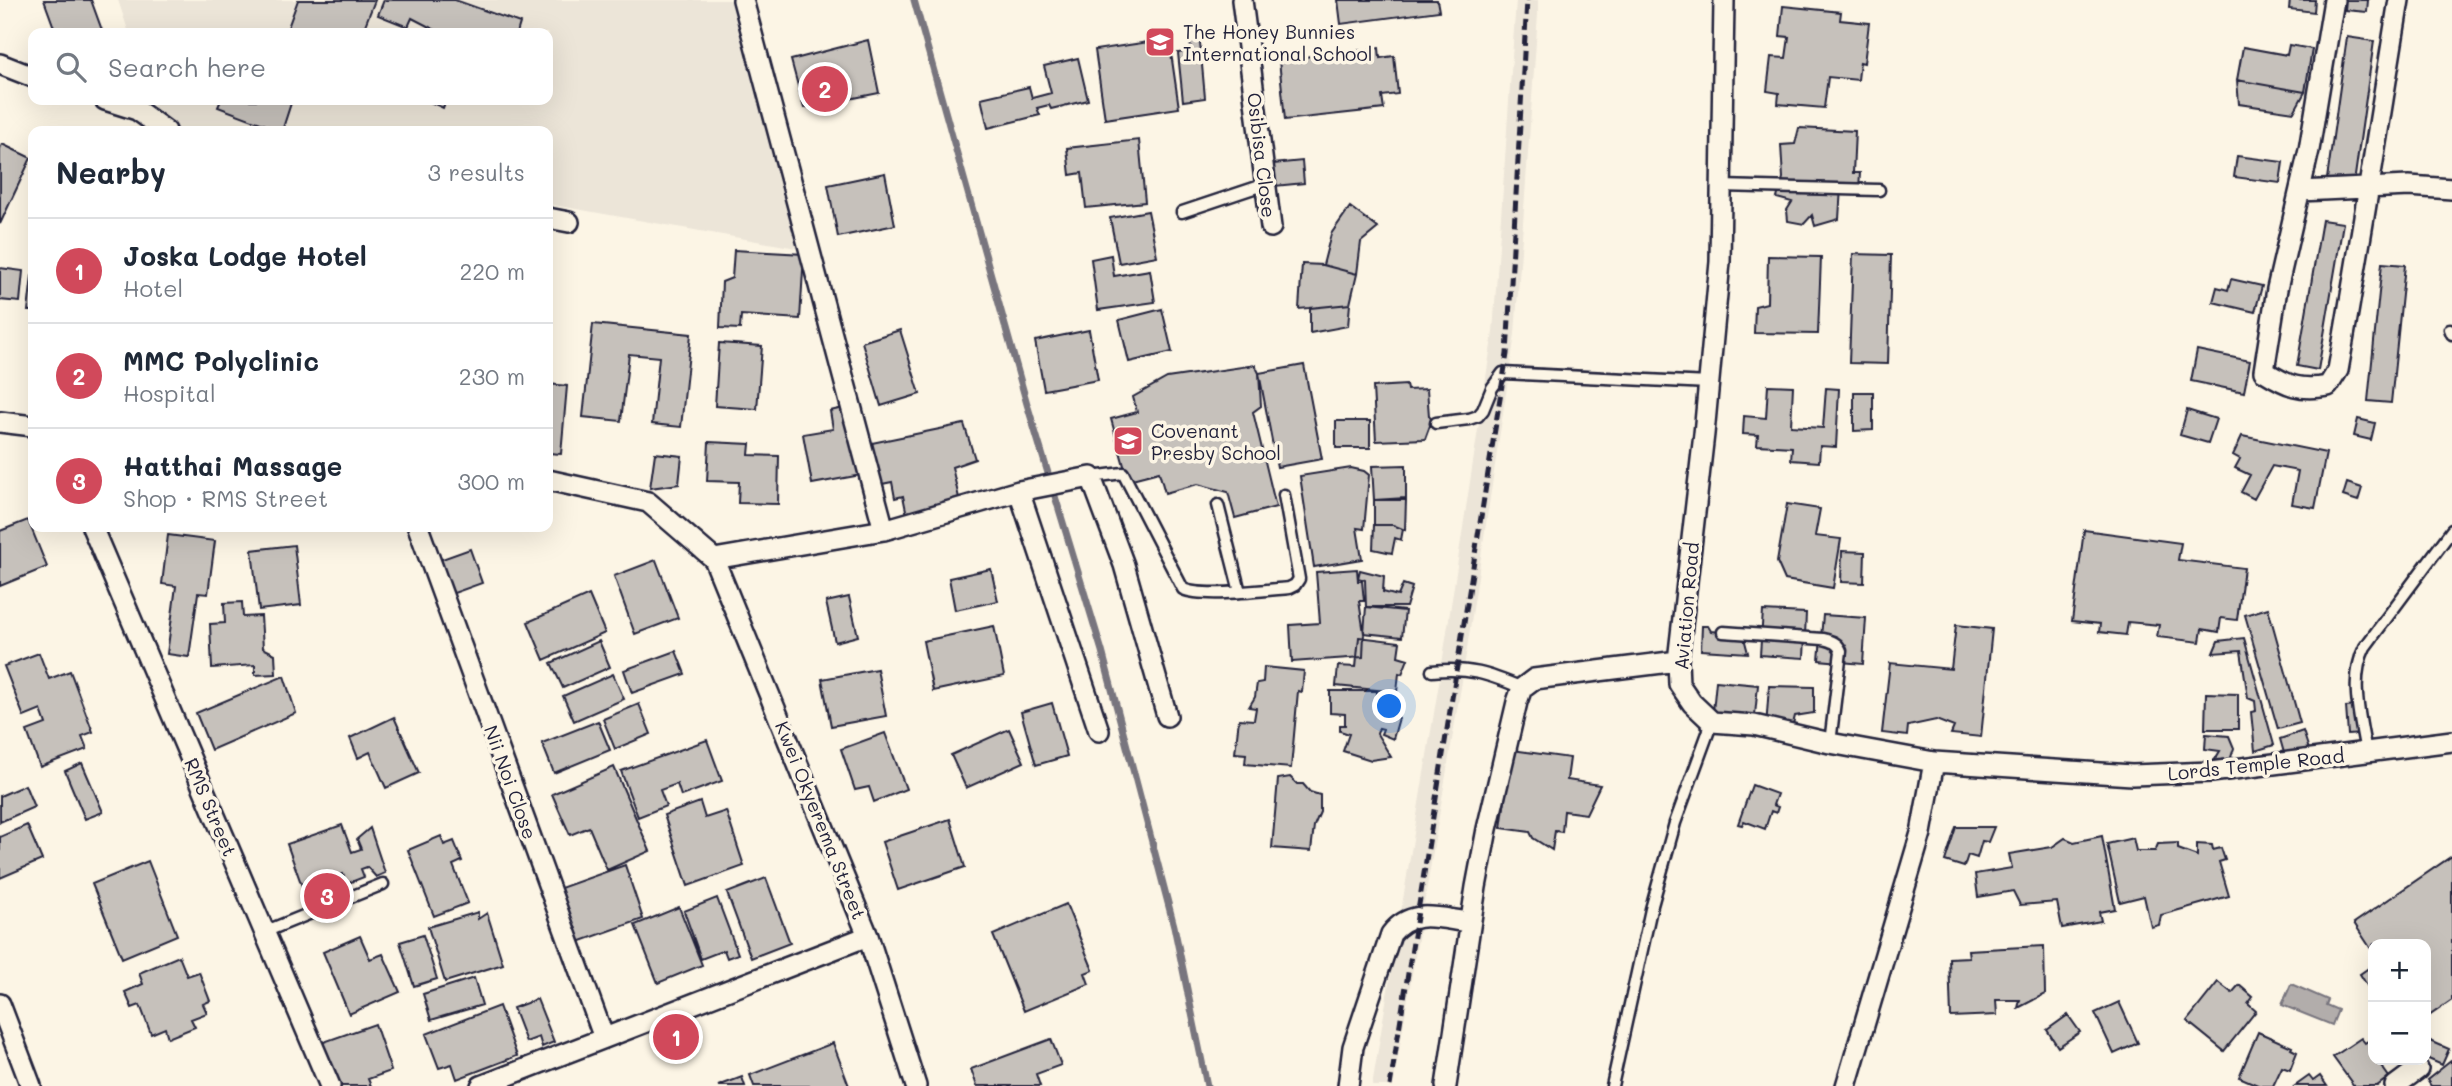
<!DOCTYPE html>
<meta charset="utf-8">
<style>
:root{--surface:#fff;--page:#f2f2f3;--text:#1f2937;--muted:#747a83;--line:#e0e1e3;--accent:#d1495b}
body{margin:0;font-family:Mali,sans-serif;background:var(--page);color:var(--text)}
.controls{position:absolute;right:21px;bottom:21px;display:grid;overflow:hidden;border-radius:14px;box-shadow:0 7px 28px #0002}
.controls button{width:63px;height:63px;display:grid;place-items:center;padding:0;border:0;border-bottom:2px solid var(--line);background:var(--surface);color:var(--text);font:35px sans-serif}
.you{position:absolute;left:1390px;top:707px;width:24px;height:24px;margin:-18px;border:5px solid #fff;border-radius:50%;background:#1a73e8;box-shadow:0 0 0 10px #1a73e833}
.badge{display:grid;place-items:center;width:46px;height:46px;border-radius:50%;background:var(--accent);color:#fff;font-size:23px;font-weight:700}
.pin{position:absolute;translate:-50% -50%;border:4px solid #fff;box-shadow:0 2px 7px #0006}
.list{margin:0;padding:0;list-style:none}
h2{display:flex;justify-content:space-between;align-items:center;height:91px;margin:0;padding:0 28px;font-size:30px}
h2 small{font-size:23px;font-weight:400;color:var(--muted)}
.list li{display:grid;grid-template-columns:46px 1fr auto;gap:21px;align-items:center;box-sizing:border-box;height:105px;padding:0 28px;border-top:2px solid var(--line)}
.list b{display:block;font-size:26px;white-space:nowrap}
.list p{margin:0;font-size:23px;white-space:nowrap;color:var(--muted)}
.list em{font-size:23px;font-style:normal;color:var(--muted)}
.icon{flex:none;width:38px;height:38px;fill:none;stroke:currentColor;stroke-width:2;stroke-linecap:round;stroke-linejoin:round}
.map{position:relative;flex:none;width:2452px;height:1086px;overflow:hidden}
.search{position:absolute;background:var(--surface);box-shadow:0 7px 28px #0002;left:28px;top:28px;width:525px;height:77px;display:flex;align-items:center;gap:18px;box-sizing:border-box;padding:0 24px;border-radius:14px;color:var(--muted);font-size:26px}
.panel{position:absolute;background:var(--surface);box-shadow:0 7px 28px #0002;left:28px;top:126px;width:525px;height:406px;border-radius:14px}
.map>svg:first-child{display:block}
.built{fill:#ece5d8}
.water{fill:#b2adab;stroke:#78757e;stroke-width:2}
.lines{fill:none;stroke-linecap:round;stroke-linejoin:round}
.stream{stroke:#78757e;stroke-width:7}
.building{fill:#c6c1bb;stroke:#22223b;stroke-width:2}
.service-casing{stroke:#22223b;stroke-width:15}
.minor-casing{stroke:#22223b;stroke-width:24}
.service{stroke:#fcf5e5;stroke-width:10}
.minor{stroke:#fcf5e5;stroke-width:19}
.rail{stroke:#22223b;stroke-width:5;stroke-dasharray:10 5;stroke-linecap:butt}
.labels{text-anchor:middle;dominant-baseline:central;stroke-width:7;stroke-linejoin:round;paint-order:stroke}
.poi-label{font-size:19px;fill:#22223b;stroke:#fcf5e5;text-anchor:start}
.street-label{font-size:19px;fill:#22223b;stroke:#fcf5e5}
</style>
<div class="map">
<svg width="2452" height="1086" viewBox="0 0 2452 1086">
<rect width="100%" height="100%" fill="#fcf5e5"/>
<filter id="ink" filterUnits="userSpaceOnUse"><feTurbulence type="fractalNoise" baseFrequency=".0143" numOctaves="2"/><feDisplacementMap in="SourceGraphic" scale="14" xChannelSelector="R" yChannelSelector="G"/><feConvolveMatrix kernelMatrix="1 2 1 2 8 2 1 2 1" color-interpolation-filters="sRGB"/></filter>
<g filter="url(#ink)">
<!-- built -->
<path class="built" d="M118,0h613l71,249 -254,-45v-73h-385l-11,-31h396v-67h-419z
M1516,0h22v14l-23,320 -53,347 -69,405h-21l68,-409 53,-345z"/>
<!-- water -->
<path class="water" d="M2291,984l37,16 -2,5 12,5 -6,15 -50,-20z"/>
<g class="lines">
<!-- stream -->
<path class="stream" d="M914,0l113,404 75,247 72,275 33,160"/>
</g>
<!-- building -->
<path class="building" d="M44,0h47l12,33h-47z
M298,0h77l-13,33h-76z
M384,0h71l65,23 -3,10h-76l-29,-15 -4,9 -30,-12z
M1338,0h99l2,11 -98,13z
M2290,0h25l-1,12 -25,-3z
M2346,0h22l-1,12 -22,-2z
M1783,6l58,6 -1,8 29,3 -5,40 -4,-1 -2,18 -30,-3 -4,31 -46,-4 1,-11 -12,-2 4,-34 15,1 3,-21 -9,-1z
M1199,32l6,66 -22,3 -5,-48 13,-2 -2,-18z
M2347,37l27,4 -20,142 -27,-4z
M1169,39l10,69 -74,11 -10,-69z
M868,40l11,53 -75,15 -13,-48z
M2289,45l23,4 -7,43 -68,-12 6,-33 44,8z
M1379,48l1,10 14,-2 4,38 -16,2 2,13 -99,11 -6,-60z
M1078,58l10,42 -37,9 -2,-4 -12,3 3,7 -52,13 -7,-30 48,-11 3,11 19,-5 -7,-27z
M2237,80l68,12 -11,20 -55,-8z
M221,100h71l-10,31 -64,-24z
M426,100h20l-3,8z
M1799,128l56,3 -2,42h7l-1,15 -18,-1 -2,32 -24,7 -3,-11 -8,9 -16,-3 -1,-11 5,-8 -15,-4 6,-20 -2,-33 14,-1z
M1139,140l6,62 -59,6 -4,-35 -12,2 -3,-27z
M2,144l29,14 -31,66v-75z
M2237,156l46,6 -3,21 -46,-6z
M1302,161l2,22 -29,3 -2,-22z
M885,173l10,52 -57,12 -10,-52z
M1350,207l28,21 -17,14 -4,32 -34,-9 8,-31z
M1148,211l9,45 -38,7 -9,-45z
M2322,220l21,3 -25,147 -21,-4z
M734,250l70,4 -4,65 -59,-4 -1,14 -20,-1 2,-46 10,-4z
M1853,254l38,1 -3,109 -39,-1z
M1111,255l3,21 36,-6 5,32 -57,8 -7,-51z
M1768,256l53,1 -3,77 -64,-1 1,-27 12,-3z
M2382,263l23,2 -14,138 -23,-2z
M1302,264l21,1 34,9 -7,30 -51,5z
M0,268l23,3 -3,31 -20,-2z
M32,276h1v35h-5z
M2231,279l31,7 -7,26 -42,-10 4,-15 11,3z
M1350,304l-2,22 -38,7v-25z
M1162,309l10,43 -43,10 -10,-42z
M593,324l98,10 -10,93 -29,-3 7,-67 -30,-3 -8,67 -38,-4z
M900,330l20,64 -39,12 -19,-64z
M1089,330l9,50 -54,10 -9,-49z
M719,343l43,3 -5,63 -42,-3z
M2197,350l53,11 -6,31 -53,-11z
M1255,365l4,8 2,33 -8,6 23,95 -41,11 -7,-26 -30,-8 -33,9 -6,-21 -31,8 -17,-61 26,-7 -4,-15 34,-19z
M1304,365l18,94 -45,8 -18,-94z
M548,384l19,2 -6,68 -13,-1z
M1406,385l1,5 20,-1 2,27 3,4 -7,19 -49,2 -3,-54z
M1768,385l25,1 -2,40 32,2 3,-40 13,1 -3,58 -16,-1 -1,16 -28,-2 1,-13 -35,-2 1,-10 -15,-1 1,-18 22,2z
M1854,392h19v38l-19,1z
M848,407l13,68 -49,9 -9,-50 30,-5 -3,-18z
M2187,410l29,9 -8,24 -28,-8z
M2358,419l17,4 -4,17 -17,-4z
M1336,421h34v27h-34z
M964,424l11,35 -23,8 9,40 -53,13 -5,-24 -8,2 -3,-16 -10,2 -3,-12 -6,1 -6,-29z
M2242,436l84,17 -11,55 -23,-4 6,-33 -26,-5 -18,33 -13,-7 9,-17 -15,-7 5,-9 -7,-4z
M709,442l41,2 -1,11 30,1 -1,48 -40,-1 1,-21 -32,-1z
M655,453l27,3 -3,28 -29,4z
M1406,465v33l-32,2 -2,-34z
M1351,468l13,3 5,4 -5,54 -7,-1 5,31 -48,8 -14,-91z
M2347,483l15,5 -4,13 -15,-5z
M1374,500h32l-1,30 -12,-5h-19z
M1787,504l33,5 -5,27 26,3 -8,49 -48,-8 -8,-18z
M28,520l19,47 -47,19v-55z
M1374,525h19l10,4 -2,11 -6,-2 -3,15 -19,-4z
M2084,530l97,13 -3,17 66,8 -7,52 -16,-2 -2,14 -17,-3 -2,13 -43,-5 2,-12 -31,-3 -2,13 -27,-3 1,-8 -28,-3z
M168,535l47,6 -7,53 -10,-1 -9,64 -22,-3 9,-68 -14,-2z
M294,545l7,60 -42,5 -7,-60z
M470,549l12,34 -42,15 -12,-34z
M1842,551l23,1 -1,31 -23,-1z
M656,560l22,58 -43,16 -21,-58z
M991,569l7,32 -43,9 -6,-32z
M1357,569l1,12h4l2,20h-5l5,32 -1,24 -71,5 -2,-37 30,-2 -4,-51z
M1360,570l24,6 -1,16 15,4 5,-12 9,3 -6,20h-40l-1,-27 -7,-2z
M589,595l16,38 -61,27 -16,-38z
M849,597l9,39 -23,6 -9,-40z
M242,602l1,15 18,-1 2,32 12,6 1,20 -21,1v-10l-43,3 -2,-44 15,-1 -1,-20z
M1366,607l39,4 -3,26 -38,-4z
M2268,608l32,115 -22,6 -33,-114z
M1763,611l43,2 -2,45 -44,-3z
M1823,615l43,3 -3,46 -44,-4z
M1956,625l36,4 -11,108 -30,-3 3,-7 -18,-7 -28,6 -1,10 -25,-3 8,-70 61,6z
M994,626l10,50 -71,15 -10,-50z
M1702,626h6l3,5 32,3 5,19 -47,-3z
M1359,637l41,5 -2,14 10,3 -6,15 -3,-1 -2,19 -61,-6 2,-20 18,1z
M2244,638l30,107 -19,6 -4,-39 5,-1 -1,-10 -7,-3 -7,-47 -28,2 5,-12z
M599,641l11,26 -47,21 -12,-25z
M676,651l9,23 -53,19 -8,-23z
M39,653l10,26 21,-8 23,61 -11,4 5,13 -47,18 -13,-36 19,-7 -5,-14 -17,7 -20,-51z
M1264,667l40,4 -2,21 -4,-1 -7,77 -46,-4 1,-10 -11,-1 4,-34 15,1 2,-12 -7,-1 6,-10 2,-14 6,-1z
M877,669l9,47 -55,10 -9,-47z
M613,674l11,25 -50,22 -11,-25z
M284,676l12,37 -85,37 -15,-37z
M1716,681l42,4 -4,40 -42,-3z
M1769,686l45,1v26l-19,3 -2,8 -27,4z
M1330,691h47v14l13,1 -2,5 11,7 -6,21 -12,-5 2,-5 -4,-1 -2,6 14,23 -20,3 -28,-9 6,-17 -9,-3v-6h5v-11l-15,-1z
M2206,693l32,1v35h-33z
M1052,703l15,53 -31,9 -15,-53z
M639,704l12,30 -36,15 -12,-30z
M2358,706l2,28 -12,1 -2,-28z
M394,717l25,56 -33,15 -16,-36 -12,6 -8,-20z
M598,721l12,29 -56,23 -12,-30z
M1009,729l15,33 -58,26 -15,-33z
M2303,731l9,28 -24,8 -8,-28z
M885,733l21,56 -32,13 -5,-15 -14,3 -14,-41z
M2206,734l23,2 5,12 -9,28 -14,-10 9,-15 -15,-2z
M707,740l15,41 -41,15 -4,-12 -17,6 6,16 -28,11 -17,-46z
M1512,750l58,8 -3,22 33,5 -14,29 -22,-3 -2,21 -7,-1 -3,19 -19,-12 -3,-6 -29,-4z
M82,763l21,49 -18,7 -20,-48z
M614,767l36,84 -43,19 -18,-43 -19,8 -18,-41z
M1290,777l7,7h6l7,8 10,3v17l-6,14 -3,25 -39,-3 6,-69z
M25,785l9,22 -34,15v-26z
M1752,785l25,9 -4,11 5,2 -2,6 -5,-2 -6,18 -21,-8 -2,4 -4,-1z
M700,802l5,16 21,-7 18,55 -56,20 -24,-71z
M950,819l15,48 -67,23 -16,-48z
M27,825l15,35 -42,18v-41z
M342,825l10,27 9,-3 -4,-10 13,-11 15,45 -9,4 -9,-10 -6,2 3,8 -18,7 -3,-10 -9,3 5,14 -26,9 -5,-16 -6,2 -15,-42z
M1956,827h38l-6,15 -6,-1 -5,17 -9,-3 -4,12 -19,-6z
M441,836l3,9 10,-4 8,20 -9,4 15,38 -34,13 -26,-66z
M2102,836l13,73 -16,3 2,9 -39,7 -5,-26 -37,3 -7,-14 -35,6 -3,-23 37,-6 -3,-14 43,-7 13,-9 9,4z
M2133,838l3,13h19l3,-7 20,-1v6l19,7v-12l15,1 1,5 8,-2 4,12 -6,2 10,34 -68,19 -2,10 -8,2 -7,-31 -24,6 -13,-58z
M2452,856v144l-26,18v-74h-53v8l-19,-29z
M148,861l29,74 -55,23 -30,-74z
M625,865l18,54 -73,26 -18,-54z
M766,878l24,65 -39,15 -24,-65z
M717,898l21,56 -11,4 -3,-8 -23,9 -17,-48z
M1066,904l27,66 -8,3 4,11 -65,27 -31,-76z
M679,907l23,58 -44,18 -23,-58z
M478,912v7l9,-6 16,51 -58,18 -17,-55z
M423,935l14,44 -23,7 -14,-44z
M360,936l10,23 13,-5 17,38 -51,22 -26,-62z
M2044,946l1,48 -27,14 2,-8h-24l1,15 -46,2 -2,-59 20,-1 -1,-7z
M179,956l8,20 12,-4 11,29 -7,3 4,9 -16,6 4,8 -27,11 -3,-10 -14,6 -11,-29 -8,3 -7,-16 18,-8 -4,-11z
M2373,965v30l-13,-21z
M474,978l8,27 -51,15 -8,-26z
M2218,982l14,11 7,-8 14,12 -5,7 8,7 -32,40 -37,-30z
M537,999l17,43 -12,5 -3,-10 -13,5 -13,-34z
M2119,1002l19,41 -24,11 -19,-41z
M499,1006l18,50 -60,23 -5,-15 -13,4 -13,-34z
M2068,1015l12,17 -22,15 -11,-17z
M375,1024l16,47 -23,8 3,7h-38l-15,-42z
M2258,1032l34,15 -1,2 6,3 -7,18 -8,-3 -9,19h-13l-21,-9z
M2361,1038l4,5 7,-5 1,2v20h4l12,17 -12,9h-23l-21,-29z
M1051,1039l10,26 -25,9 4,12h-63l-6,-17z
M2426,1039l23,10 -7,16 -16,-7z
M833,1043l16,43h-95l-4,-11z
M2452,1060v26h-21l-4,-6z
M2309,1076l4,5 7,-5 7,10h-32z
M742,1077l3,9h-27z"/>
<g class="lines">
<!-- service casing -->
<g class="service-casing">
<path id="service" d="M1721,186l158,4
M1182,212l84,-28
M2450,329l2,5
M1436,423l33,-4 9,-3 5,-6 9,-22 11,-15 206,10
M1091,477l32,-4 60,116c19,9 83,1 106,-1l6,-3 4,-6 -15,-84
M1218,505l22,87
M1723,632l100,7c9,2 15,4 18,12l-11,92
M1432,671c37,-4 57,3 90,17
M2366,752c-6,-34 -17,-74 -1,-105l87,-117
M264,932l119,-48
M1612,1086l39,-177 24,-86 37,-101"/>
</g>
<!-- minor casing -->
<g class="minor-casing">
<path id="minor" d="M743,0l141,530
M1242,0l29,227
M1724,0l-4,262 -16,172 -26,227 1,23 13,19 20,19 42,3 76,18 104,19 198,13 79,-3 241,-31
M2334,0l-25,150 -32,139 -13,82c24,15 36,20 64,15l10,-16c22,-123 41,-247 61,-370
M0,64l33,13
M105,100l32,10 29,21
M2300,191l109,-5 43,3
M548,218l21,4
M0,422l33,4
M548,480l100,22 66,57 154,377 48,150
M1019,491l80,240
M92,527l238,559
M418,527l186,511
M714,559l170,-29 135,-39 72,-14 33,88 43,151
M0,1004l31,82
M481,1086l387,-150
M1348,1086l5,-39 38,-113c21,-27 49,-15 79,-12
M1446,1086l30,-199 11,-58 30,-127 5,-14 12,-9 144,-18
M1846,1086l75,-253 13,-71
M2395,1086l23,-17"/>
</g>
<!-- service -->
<use href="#service" class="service"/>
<!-- minor -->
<use href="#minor" class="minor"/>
<!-- rail -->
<path class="rail" d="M1390,1086l117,-732 20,-354"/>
</g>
</g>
<!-- icons -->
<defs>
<g id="school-square" transform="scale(1.575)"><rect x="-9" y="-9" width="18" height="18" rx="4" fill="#d1495b" stroke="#fcf5e5"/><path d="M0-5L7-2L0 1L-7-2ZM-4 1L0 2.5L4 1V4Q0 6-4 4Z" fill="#fff"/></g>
</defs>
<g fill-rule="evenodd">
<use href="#school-square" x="1160" y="42"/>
<use href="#school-square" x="1128" y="441"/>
</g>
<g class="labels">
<!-- poi labels -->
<g class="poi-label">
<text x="1183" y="31">The Honey Bunnies<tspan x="1183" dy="22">International School</tspan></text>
<text x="1151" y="430">Covenant<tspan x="1151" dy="22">Presby School</tspan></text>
</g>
<!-- street labels -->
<g class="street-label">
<text transform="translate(1262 155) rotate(83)">Osibisa Close</text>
<text transform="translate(1686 606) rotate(-85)">Aviation Road</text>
<text transform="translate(2256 764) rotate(-6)">Lords Temple Road</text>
<text transform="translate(511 782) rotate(70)">Nii Noi Close</text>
<text transform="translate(211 807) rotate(67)">RMS Street</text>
<text transform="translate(821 820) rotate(68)">Kwei Okyerema Street</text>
</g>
</g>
</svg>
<div class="controls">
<button>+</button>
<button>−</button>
</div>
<div class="you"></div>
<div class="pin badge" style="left:676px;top:1037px">1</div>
<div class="pin badge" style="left:825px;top:89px">2</div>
<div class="pin badge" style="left:327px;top:896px">3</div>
<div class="search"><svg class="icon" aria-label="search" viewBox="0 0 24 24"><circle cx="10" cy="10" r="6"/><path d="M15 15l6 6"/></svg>Search here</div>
<section class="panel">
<h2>Nearby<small>3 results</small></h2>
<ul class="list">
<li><span class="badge">1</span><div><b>Joska Lodge Hotel</b><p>Hotel</p></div><em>220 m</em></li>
<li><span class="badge">2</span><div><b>MMC Polyclinic</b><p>Hospital</p></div><em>230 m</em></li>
<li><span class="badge">3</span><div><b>Hatthai Massage</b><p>Shop · RMS Street</p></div><em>300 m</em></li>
</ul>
</section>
</div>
